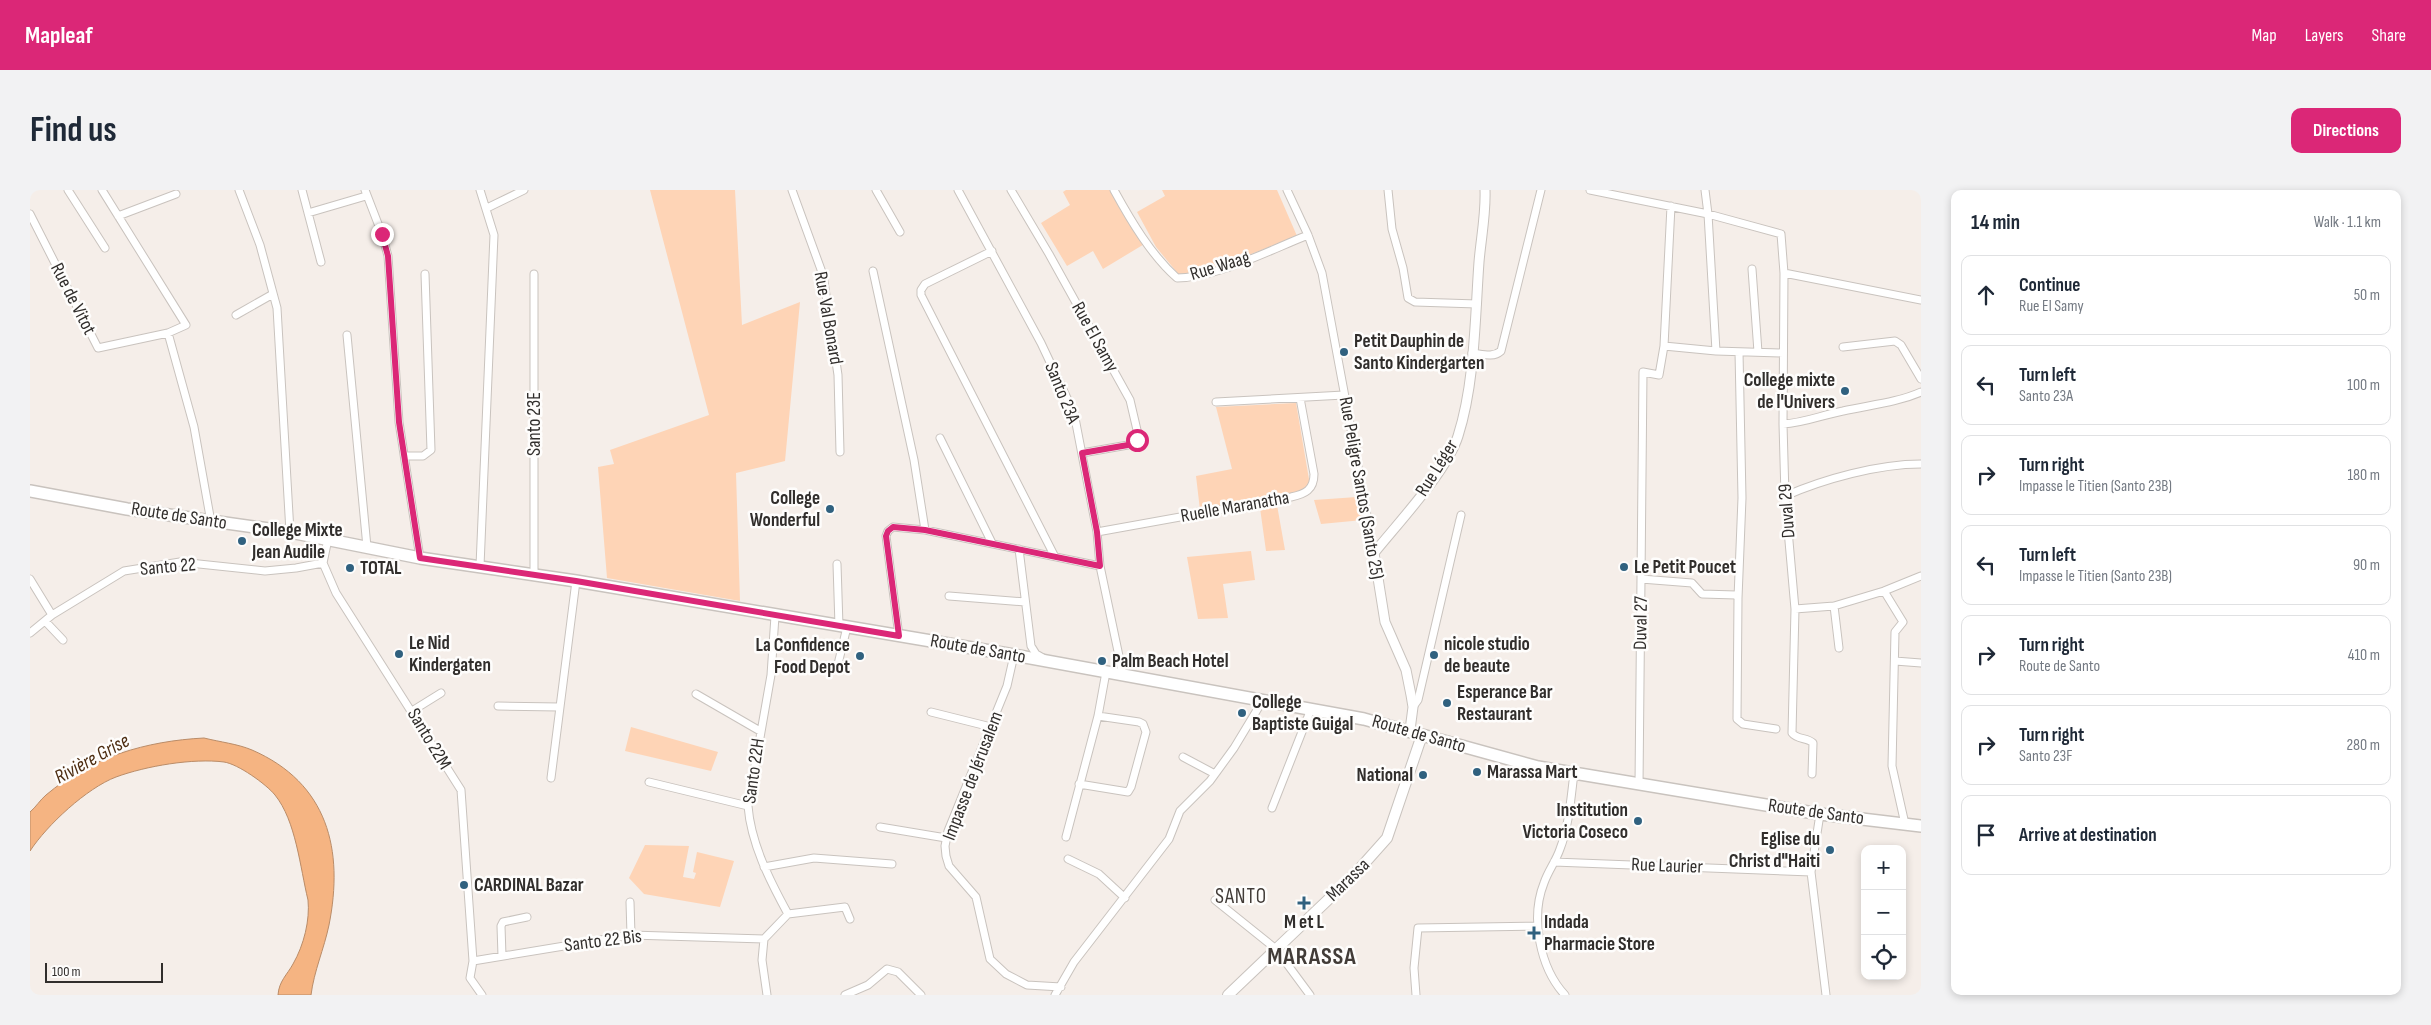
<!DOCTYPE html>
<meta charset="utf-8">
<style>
:root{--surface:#fff;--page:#f2f2f3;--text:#1f2937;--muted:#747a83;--line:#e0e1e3;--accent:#db2777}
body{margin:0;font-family:"Sofia Sans Condensed",sans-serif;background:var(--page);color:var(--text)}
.controls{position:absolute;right:15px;bottom:15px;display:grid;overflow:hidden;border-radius:10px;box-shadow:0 2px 8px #0003}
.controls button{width:45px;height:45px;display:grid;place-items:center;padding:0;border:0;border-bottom:1px solid var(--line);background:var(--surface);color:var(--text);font:25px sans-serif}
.scale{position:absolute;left:15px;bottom:12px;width:118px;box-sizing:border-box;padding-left:5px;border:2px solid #312e2c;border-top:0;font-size:14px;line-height:18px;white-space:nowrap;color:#312e2c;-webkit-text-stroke:4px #fefdfc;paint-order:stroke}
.stop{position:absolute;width:15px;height:15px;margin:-11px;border:4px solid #db2777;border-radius:50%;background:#fff}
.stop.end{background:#db2777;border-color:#fff;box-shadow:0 1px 5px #0008}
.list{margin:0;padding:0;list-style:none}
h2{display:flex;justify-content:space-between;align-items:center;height:65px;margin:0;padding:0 20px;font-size:21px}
h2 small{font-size:16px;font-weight:400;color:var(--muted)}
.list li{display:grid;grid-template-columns:32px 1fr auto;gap:15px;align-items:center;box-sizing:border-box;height:80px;margin:0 10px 10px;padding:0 10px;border:1px solid var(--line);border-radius:10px}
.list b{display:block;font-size:19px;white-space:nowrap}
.list p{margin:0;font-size:16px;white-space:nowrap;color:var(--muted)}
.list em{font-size:16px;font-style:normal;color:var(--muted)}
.icon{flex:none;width:28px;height:28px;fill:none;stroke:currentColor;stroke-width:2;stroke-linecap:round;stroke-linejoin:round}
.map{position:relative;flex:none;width:1891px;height:805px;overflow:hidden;border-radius:10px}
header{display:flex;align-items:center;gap:30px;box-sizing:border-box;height:70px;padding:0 25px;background:var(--accent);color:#fff}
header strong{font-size:24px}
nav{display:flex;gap:28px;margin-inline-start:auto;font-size:18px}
.intro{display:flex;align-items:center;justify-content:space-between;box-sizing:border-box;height:120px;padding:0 30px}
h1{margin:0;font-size:35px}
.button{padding:12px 22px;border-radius:10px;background:var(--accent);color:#fff;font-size:18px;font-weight:700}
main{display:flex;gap:30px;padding:0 30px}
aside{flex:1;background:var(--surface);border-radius:10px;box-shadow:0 2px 8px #0003}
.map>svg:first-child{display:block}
.green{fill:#fed4b6}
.water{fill:#f5b482;stroke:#ba8c68}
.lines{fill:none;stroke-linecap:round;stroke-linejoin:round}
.minor-casing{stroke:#c9c3be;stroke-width:9}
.tertiary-casing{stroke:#c9c3be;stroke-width:11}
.secondary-casing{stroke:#c9c3be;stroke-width:12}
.primary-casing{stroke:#c9c3be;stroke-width:14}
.minor{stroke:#fff;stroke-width:7}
.tertiary{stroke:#fff;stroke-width:9}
.secondary{stroke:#fff;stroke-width:10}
.primary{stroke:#fff;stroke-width:11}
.route{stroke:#db2777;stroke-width:6}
.poi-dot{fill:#30617f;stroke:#fefdfc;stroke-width:2}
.labels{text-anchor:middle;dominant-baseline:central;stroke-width:5;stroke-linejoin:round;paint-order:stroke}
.street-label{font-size:19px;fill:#312e2c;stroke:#fefdfc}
.poi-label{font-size:19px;font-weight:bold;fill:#312e2c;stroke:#fefdfc;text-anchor:start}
.water-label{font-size:20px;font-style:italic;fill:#4d2d12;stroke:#fefdfc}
.quarter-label{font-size:21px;letter-spacing:1px;fill:#423c38;stroke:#fefdfc}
.district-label{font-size:24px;font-weight:bold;letter-spacing:1px;fill:#423c38;stroke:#fefdfc}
</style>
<header>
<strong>Mapleaf</strong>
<nav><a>Map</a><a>Layers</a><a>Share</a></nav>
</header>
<div class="intro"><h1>Find us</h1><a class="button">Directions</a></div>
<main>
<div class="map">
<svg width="1891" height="805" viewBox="0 0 1891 805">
<rect width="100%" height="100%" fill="#f5eee9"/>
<!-- green -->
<path class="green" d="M620,0h85l7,135 58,-23 -15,159 -49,12 4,128 -133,-23 -9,-111 16,-3 -4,-14 99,-35z
M1036,0h47l33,53 -43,26 -10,-18 -26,15 -26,-43 29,-18 -7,-13z
M1132,0h115l20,46 -84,33 -33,7 -24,-29 -19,-35 28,-16z
M1266,213l15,88 -111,19 -4,-34 36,-7 -16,-62z
M1327,307l6,23 -42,4 -7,-24z
M1247,315l8,45 -19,1 -6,-43z
M1221,361l4,29 -32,4 5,34 -30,1 -11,-62z
M601,537l87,25 -7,19 -86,-20z
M615,655l44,1 -6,31 11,2 2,-6 -3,-1 4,-20 37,9 -14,46 -76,-13 -15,-16z"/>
<!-- water -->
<path class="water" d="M174,548c16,4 34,6 48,12 76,33 92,100 77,175 -5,24 -15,46 -18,70h-33c1,-14 9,-20 15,-31 11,-19 17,-44 15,-64 -8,-33 -12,-79 -33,-105 -9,-11 -37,-31 -51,-33 -31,-4 -78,4 -108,15 -29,11 -69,48 -86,74v-39c6,-5 10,-12 16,-17 45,-38 100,-54 158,-57z"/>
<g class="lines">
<!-- minor casing -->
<g class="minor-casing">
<path id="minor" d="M38,0l37,58
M209,0l21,55 17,63 13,224
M272,0l19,72
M335,0l17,44 6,22 11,166 21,136
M762,0l31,85 15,100 2,77
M846,0l24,42
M928,0l83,153 33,70 23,119 3,34 23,109
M981,0l38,64 81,146 7,30v10l-9,5 -46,8
M1084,0c17,31 37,65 63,88 42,-1 93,-28 131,-43
M1257,0l21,45 14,38 52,280
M1358,0l4,39 11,39 5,30 7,4 62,2
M1560,0l118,24 73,20 3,39 -1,151 2,72 10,113 -3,124c5,7 15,4 21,10l-1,31
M1675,0l3,24 8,137
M457,18l37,-18
M278,23l58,-17
M0,24l68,134 70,-15 18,-8 -84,-135
M88,26l58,-22
M962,61l-67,33 -4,6v5l133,260
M1722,79l6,83
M843,81l41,189 11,70
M1754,83l137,27
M206,125l37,-21
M138,143l26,94 17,95
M317,145l20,212
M1634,156l7,-140
M1813,157l52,-6 6,4 20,34
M1442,163c10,1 21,5 29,-2l40,-161
M1186,212l128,-7
M1753,234c21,-1 39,-9 60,-13 26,-6 53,-8 78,-19
M910,248l52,105
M376,266h17l8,-6 -6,-176
M1755,306c39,-17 93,-32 136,-32
M1067,342l194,-35c14,-3 23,-7 23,-23l-14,-76
M298,349l-5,24 13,30 125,197 12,171 -3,17 12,17
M989,359l12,97 5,8 7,4
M807,374l2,62
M450,376l14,-331 -14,-45
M504,384v-300
M0,389l22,36
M1611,389l51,4 10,11 34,1 2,3 -1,121 6,5 33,5
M1854,401l19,31 -8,10 -3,134 13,58
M919,406l76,6
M1708,408l4,-100 -3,-146
M1804,416l5,42
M1765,419l39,-3 50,-15 37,-15
M15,431l18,19
M0,443l22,-18 72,-44 56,-9 85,9 31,-3 27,-5
M869,446l-13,-100 2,-5 5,-4 32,3 175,36
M984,465l-7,31 -59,145 -3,15 1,10 3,10 27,31 14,62 16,15 21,11 34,2
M1865,471l26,2
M808,474l9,-37
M666,504l64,37
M468,516l61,1
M1383,517l5,-7 43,-185
M382,521l29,-18
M901,522l60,15
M1153,567l32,17
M521,588l25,-197
M619,592l99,24
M1049,594l49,8 3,-5 15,-55 -3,-8 -4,-2 -41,-6
M1609,595l4,-413 16,3 5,-29 52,5 67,2
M1242,618l39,-99
M1790,624l-9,58 15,123
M850,637l66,11
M1036,647l32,-121 8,-44
M1038,669l31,15 26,24
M1524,672l257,10
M734,677l50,-9 78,6
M1185,710l61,49 34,46
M600,712l1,33
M758,724l57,-7 5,12
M734,749l24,-25c-18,-33 -37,-70 -40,-108l23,-131 4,-59
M734,749l-2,21 5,35
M472,766l-1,-30 2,-4 24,-5
M443,771l158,-26 133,4
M815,805l23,-10 19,-16 11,3 23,23
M1025,805l19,-33 95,-123 11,-28 30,-30 24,-33 29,-48
M1386,805l-2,-27 4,-40 120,-2
M1535,805c-25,-27 -35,-77 -21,-112 4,-12 12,-22 16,-34 9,-23 11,-52 14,-76"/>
</g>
<!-- tertiary casing -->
<g class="tertiary-casing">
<path id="tertiary" d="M1380,540l3,-23 -2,-12 -5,-25 -21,-48 -11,-69c24,-30 73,-82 84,-117 17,-53 17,-119 21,-174 2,-24 7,-48 6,-72"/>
</g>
<!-- secondary casing -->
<g class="secondary-casing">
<path id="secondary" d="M1198,805l126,-120 33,-37 35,-103"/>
</g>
<!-- primary casing -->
<g class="primary-casing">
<path id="primary" d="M0,301l97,18 163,23 130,26 156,23 438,74 350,64 174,48 282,47 101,12"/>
</g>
<!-- minor -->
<use href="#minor" class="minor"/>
<!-- tertiary -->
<use href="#tertiary" class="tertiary"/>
<!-- secondary -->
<use href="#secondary" class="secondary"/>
<!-- primary -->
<use href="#primary" class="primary"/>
</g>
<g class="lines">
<!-- route -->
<path class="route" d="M352,44l6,22 11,166 21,136 156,23 323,55 -13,-100 2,-5 5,-4 32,3 175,36 -3,-34 -15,-79 46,-8 9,-5"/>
</g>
<!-- markers -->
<g class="poi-dot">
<circle cx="1314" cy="162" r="5"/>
<circle cx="1815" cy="201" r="5"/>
<circle cx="800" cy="319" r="5"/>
<circle cx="212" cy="351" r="5"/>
<circle cx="1594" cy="377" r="5"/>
<circle cx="320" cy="378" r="5"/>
<circle cx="369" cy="464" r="5"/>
<circle cx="1404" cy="465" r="5"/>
<circle cx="830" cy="466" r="5"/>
<circle cx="1072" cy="471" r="5"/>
<circle cx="1417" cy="513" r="5"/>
<circle cx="1212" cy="523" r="5"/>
<circle cx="1447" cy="582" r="5"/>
<circle cx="1393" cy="585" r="5"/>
<circle cx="1608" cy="631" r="5"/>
<circle cx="1800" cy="660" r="5"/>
<circle cx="434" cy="695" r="5"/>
<path d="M1271.5 705.5h5v5h5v5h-5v5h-5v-5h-5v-5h5z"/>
<path d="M1501.5 735.5h5v5h5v5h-5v5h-5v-5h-5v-5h5z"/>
</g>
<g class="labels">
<!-- street labels -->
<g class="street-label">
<text transform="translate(1190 76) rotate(-17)">Rue Waag</text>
<text transform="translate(43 109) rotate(63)">Rue de Vitot</text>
<text transform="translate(798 128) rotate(80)">Rue Val Bonard</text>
<text transform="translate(1065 147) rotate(61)">Rue El Samy</text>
<text transform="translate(1032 203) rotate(68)">Santo 23A</text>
<text transform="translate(504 234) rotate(-90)">Santo 23E</text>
<text transform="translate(1407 278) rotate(-58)">Rue Léger</text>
<text transform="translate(1331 298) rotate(80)">Rue Peligre Santos (Santo 25)</text>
<text transform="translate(1205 317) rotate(-10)">Ruelle Maranatha</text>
<text transform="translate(1757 321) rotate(-94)">Duval 29</text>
<text transform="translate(149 326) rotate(9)">Route de Santo</text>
<text transform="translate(138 377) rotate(-5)">Santo 22</text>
<text transform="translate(1611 433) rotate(-89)">Duval 27</text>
<text transform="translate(948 459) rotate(10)">Route de Santo</text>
<text transform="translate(1389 544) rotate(16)">Route de Santo</text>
<text transform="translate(399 549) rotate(59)">Santo 22M</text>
<text transform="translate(724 581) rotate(-82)">Santo 22H</text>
<text transform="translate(943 586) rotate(-69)">Impasse de Jérusalem</text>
<text transform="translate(1786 622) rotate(8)">Route de Santo</text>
<text transform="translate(1637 676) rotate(2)">Rue Laurier</text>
<text transform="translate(1318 690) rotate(-44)">Marassa</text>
<text transform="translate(573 751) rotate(-7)">Santo 22 Bis</text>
</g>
<!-- poi labels -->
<g class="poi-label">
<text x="1324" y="151">Petit Dauphin de<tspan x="1324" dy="22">Santo Kindergarten</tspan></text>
<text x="1805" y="190" text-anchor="end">College mixte<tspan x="1805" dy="22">de l'Univers</tspan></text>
<text x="790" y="308" text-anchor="end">College<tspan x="790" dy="22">Wonderful</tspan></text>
<text x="222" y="340">College Mixte<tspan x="222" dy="22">Jean Audile</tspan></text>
<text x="1604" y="377">Le Petit Poucet</text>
<text x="330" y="378">TOTAL</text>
<text x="379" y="453">Le Nid<tspan x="379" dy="22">Kindergaten</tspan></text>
<text x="1414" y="454">nicole studio<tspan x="1414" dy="22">de beaute</tspan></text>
<text x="820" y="455" text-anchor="end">La Confidence<tspan x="820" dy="22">Food Depot</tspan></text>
<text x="1082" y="471">Palm Beach Hotel</text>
<text x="1427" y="502">Esperance Bar<tspan x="1427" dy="22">Restaurant</tspan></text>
<text x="1222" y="512">College<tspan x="1222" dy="22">Baptiste Guigal</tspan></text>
<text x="1457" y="582">Marassa Mart</text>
<text x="1383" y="585" text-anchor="end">National</text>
<text x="1598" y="620" text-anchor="end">Institution<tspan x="1598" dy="22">Victoria Coseco</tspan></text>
<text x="1790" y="649" text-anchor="end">Eglise du<tspan x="1790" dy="22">Christ d"Haiti</tspan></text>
<text x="444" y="695">CARDINAL Bazar</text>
<text x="1274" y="732" text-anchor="middle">M et L</text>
<text x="1514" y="732">Indada<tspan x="1514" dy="22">Pharmacie Store</tspan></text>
</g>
<!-- water labels -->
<g class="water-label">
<text transform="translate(62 569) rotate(-29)">Rivière Grise</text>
</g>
<!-- quarter labels -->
<g class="quarter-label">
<text x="1211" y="706">SANTO</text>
</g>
<!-- district labels -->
<g class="district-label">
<text x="1282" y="766">MARASSA</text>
</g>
</g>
</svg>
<div class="controls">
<button>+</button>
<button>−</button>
<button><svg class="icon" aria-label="locate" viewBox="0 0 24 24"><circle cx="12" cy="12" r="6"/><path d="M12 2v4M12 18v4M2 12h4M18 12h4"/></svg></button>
</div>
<div class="scale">100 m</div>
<div class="stop" style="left:1107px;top:250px"></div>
<div class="stop end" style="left:352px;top:44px"></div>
</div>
<aside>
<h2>14 min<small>Walk · 1.1 km</small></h2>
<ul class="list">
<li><svg class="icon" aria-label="ahead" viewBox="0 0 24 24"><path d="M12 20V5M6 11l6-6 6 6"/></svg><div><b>Continue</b><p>Rue El Samy</p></div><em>50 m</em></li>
<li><svg class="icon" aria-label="left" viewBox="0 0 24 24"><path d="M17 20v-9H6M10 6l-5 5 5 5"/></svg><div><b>Turn left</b><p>Santo 23A</p></div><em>100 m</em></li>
<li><svg class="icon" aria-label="right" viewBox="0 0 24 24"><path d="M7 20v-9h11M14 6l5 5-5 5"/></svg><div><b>Turn right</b><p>Impasse le Titien (Santo 23B)</p></div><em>180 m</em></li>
<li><svg class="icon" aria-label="left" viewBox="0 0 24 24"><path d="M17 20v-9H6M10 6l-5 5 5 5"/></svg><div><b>Turn left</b><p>Impasse le Titien (Santo 23B)</p></div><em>90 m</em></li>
<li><svg class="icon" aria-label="right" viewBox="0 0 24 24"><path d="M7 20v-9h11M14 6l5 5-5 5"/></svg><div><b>Turn right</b><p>Route de Santo</p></div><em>410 m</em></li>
<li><svg class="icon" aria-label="right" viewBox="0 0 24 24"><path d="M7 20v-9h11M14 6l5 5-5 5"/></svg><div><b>Turn right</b><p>Santo 23F</p></div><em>280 m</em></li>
<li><svg class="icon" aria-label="arrive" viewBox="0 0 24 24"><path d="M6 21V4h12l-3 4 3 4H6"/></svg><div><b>Arrive at destination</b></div></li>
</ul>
</aside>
</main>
